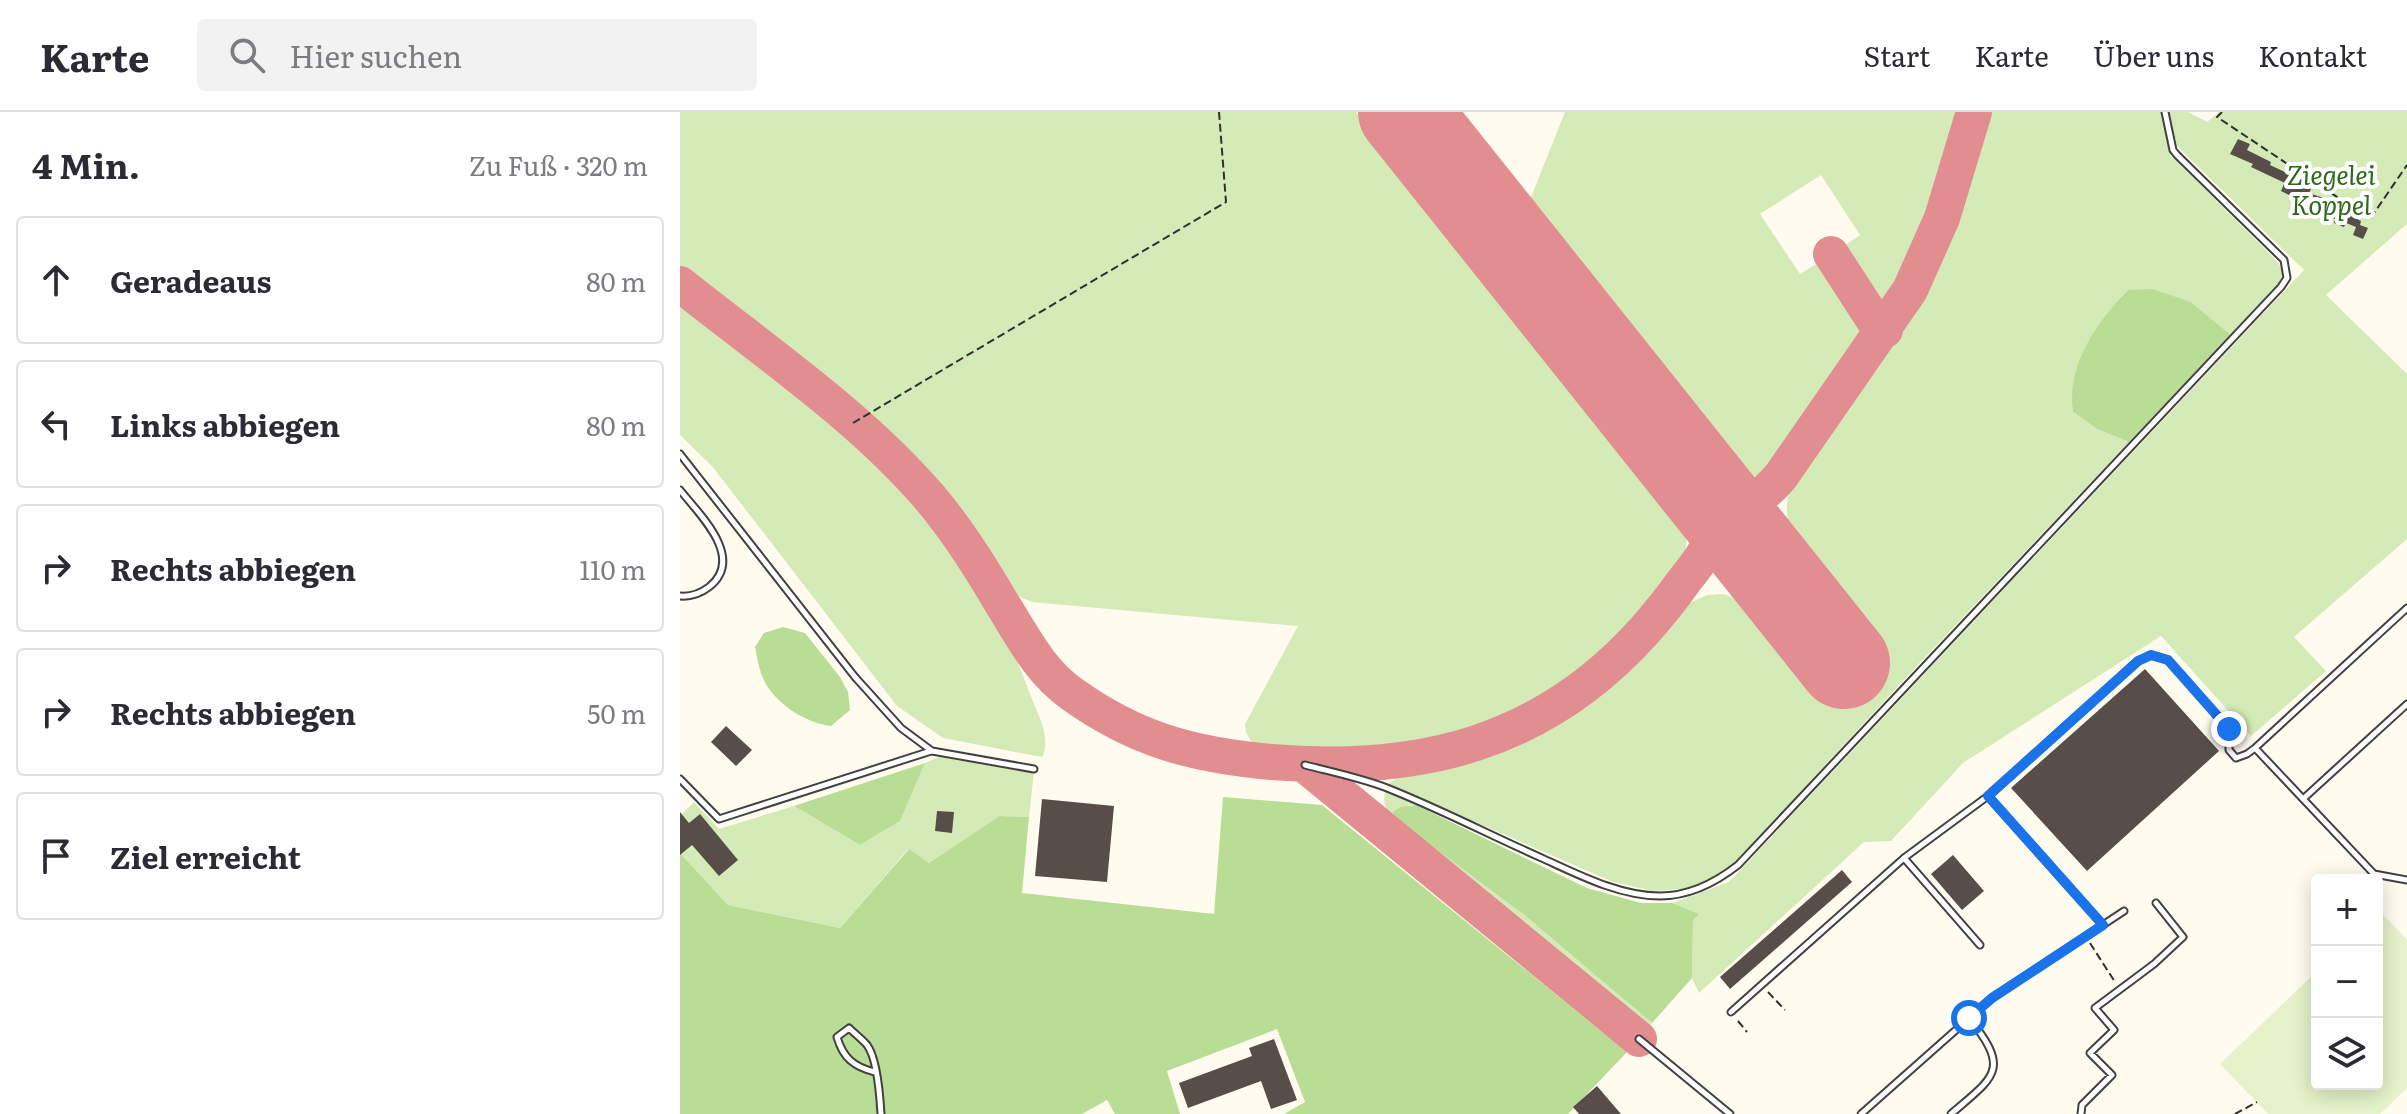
<!DOCTYPE html>
<html lang="de">
<meta charset="utf-8">
<style>
:root{--surface:#fff;--page:#f2f2f3;--text:#2b2b33;--muted:#7c7c81;--line:#e1e1e2}
body{margin:0;font-family:Literata,serif;background:var(--page);color:var(--text)}
.controls{position:absolute;right:24px;bottom:24px;display:grid;overflow:hidden;border-radius:8px;box-shadow:0 4px 20px #0003}
.controls button{width:72px;height:72px;display:grid;place-items:center;padding:0;border:0;border-bottom:2px solid var(--line);background:var(--surface);color:var(--text);font:40px sans-serif}
.stop{position:absolute;width:24px;height:24px;margin:-18px;border:6px solid #1a73e8;border-radius:50%;background:#fff}
.stop.end{background:#1a73e8;border-color:#fff;box-shadow:0 2px 8px #0008}
.list{margin:0;padding:0;list-style:none}
h2{display:flex;justify-content:space-between;align-items:center;height:104px;margin:0;padding:0 32px;font-size:34px}
h2 small{font-size:26px;font-weight:400;color:var(--muted)}
.list li{display:grid;grid-template-columns:52px 1fr auto;gap:24px;align-items:center;box-sizing:border-box;height:128px;margin:0 16px 16px;padding:0 16px;border:2px solid var(--line);border-radius:8px}
.list b{display:block;font-size:30px;white-space:nowrap}
.list em{font-size:26px;font-style:normal;color:var(--muted)}
.icon{flex:none;width:44px;height:44px;fill:none;stroke:currentColor;stroke-width:2;stroke-linecap:round;stroke-linejoin:round}
.map{position:relative;flex:none;width:1727px;height:1002px;overflow:hidden}
header{display:flex;align-items:center;gap:48px;box-sizing:border-box;height:112px;padding:0 40px;background:var(--surface);border-bottom:2px solid var(--line)}
header strong{font-size:38px}
nav{display:flex;gap:44px;margin-inline-start:auto;font-size:28px}
.search{width:560px;height:72px;background:var(--page);display:flex;align-items:center;gap:20px;box-sizing:border-box;padding:0 28px;border-radius:8px;color:var(--muted);font-size:30px}
main{display:flex}
aside{flex:1;background:var(--surface)}
.map>svg:first-child{display:block}
.green{fill:#d5ebb7}
.forest{fill:#b9dd95}
.pitch{fill:#e6f2c9}
.lines{fill:none;stroke-linecap:round;stroke-linejoin:round}
.taxiway{stroke:#e28e90;stroke-width:36}
.runway{stroke:#e28e90;stroke-width:92}
.building{fill:#574e4a}
.service-casing{stroke:#414141;stroke-width:9}
.path{stroke:#303030;stroke-width:2;stroke-dasharray:8 4;stroke-linecap:butt}
.service{stroke:#fff;stroke-width:5}
.route{stroke:#1a73e8;stroke-width:10}
.labels{text-anchor:middle;dominant-baseline:central;stroke-width:8;stroke-linejoin:round;paint-order:stroke}
.park-label{font-size:26px;font-style:italic;fill:#2f691b;stroke:#fff}
</style>
<header>
<strong>Karte</strong>
<div class="search"><svg class="icon" aria-label="search" viewBox="0 0 24 24"><circle cx="10" cy="10" r="6"/><path d="M15 15l6 6"/></svg>Hier suchen</div>
<nav><a>Start</a><a>Karte</a><a>Über uns</a><a>Kontakt</a></nav>
</header>
<main>
<aside>
<h2>4 Min.<small>Zu Fuß · 320 m</small></h2>
<ul class="list">
<li><svg class="icon" aria-label="ahead" viewBox="0 0 24 24"><path d="M12 20V5M6 11l6-6 6 6"/></svg><div><b>Geradeaus</b></div><em>80 m</em></li>
<li><svg class="icon" aria-label="left" viewBox="0 0 24 24"><path d="M17 20v-9H6M10 6l-5 5 5 5"/></svg><div><b>Links abbiegen</b></div><em>80 m</em></li>
<li><svg class="icon" aria-label="right" viewBox="0 0 24 24"><path d="M7 20v-9h11M14 6l5 5-5 5"/></svg><div><b>Rechts abbiegen</b></div><em>110 m</em></li>
<li><svg class="icon" aria-label="right" viewBox="0 0 24 24"><path d="M7 20v-9h11M14 6l5 5-5 5"/></svg><div><b>Rechts abbiegen</b></div><em>50 m</em></li>
<li><svg class="icon" aria-label="arrive" viewBox="0 0 24 24"><path d="M6 21V4h12l-3 4 3 4H6"/></svg><div><b>Ziel erreicht</b></div></li>
</ul>
</aside>
<div class="map">
<svg width="1727" height="1002" viewBox="0 0 1727 1002">
<rect width="100%" height="100%" fill="#fffbef"/>
<!-- green -->
<path class="green" d="M0,0h676l328,410c10,37 -13,58 -35,85 -57,70 -139,123 -229,139 -51,8 -102,6 -152,2l-15,-4 -7,-11 -1,-9 53,-98 -266,-24 -12,-5 -8,-7 -52,-76 -26,-32 -58,-58 -196,-158z
M885,0h394l-33,117 -39,75h-11l-38,-54 22,-15 -39,-60 -61,39 40,60 24,-15 32,46 11,29 -95,135 -19,8h-10l-216,-270z
M1306,0h175l10,44 107,106 5,10 -2,9 -50,54 -40,-33 -63,-12c-31,31 -61,76 -55,122l24,17 32,13 -213,225 -189,204 -11,7 -32,11 -31,2 -40,-9 -225,-98 14,-10 46,-10 44,-14 42,-19 29,-17 65,-49 55,-59 24,-11 16,-1 24,8 73,89 57,-46 -83,-105c-9,-22 -10,-38 0,-60l101,-141 39,-68 33,-94z
M1489,0h19l19,10 12,-10h188v112l-81,71 81,79v165l-113,98 32,34 -75,65 -90,-100 -198,127 -72,78 -27,1 -165,151 -7,-15 1,-58 -21,-17 57,-21 575,-612 -127,-124z
M0,190c143,114 286,212 350,392 7,19 22,44 12,63l-99,-19 -46,-32 -185,-240 -32,-31z
M259,645l95,15 -5,45 -30,-1 -70,47 -21,-14 -68,79 -112,-23 -48,-52v-37l14,-14 25,27 75,-23 66,39 40,-24 25,-58z
M705,679l31,14h-9l116,109 129,109 -4,5 -255,-208c-8,-9 -10,-17 -8,-29z"/>
<!-- forest -->
<path class="forest" d="M1472,177l39,13 40,33 -102,107 -32,-13 -24,-17c-7,-46 24,-91 55,-122z
M103,515l22,6 35,44 8,15 2,18 -19,16c-27,-3 -61,-25 -70,-53 -3,-8 -4,-17 -6,-26l9,-14z
M245,651l-25,58 -40,24 -66,-39z
M543,685l99,8 305,247 -59,62h-284l21,-12 -28,-73 -110,42 13,43h-65l-8,-14 -25,14h-402v-261l48,52 112,23 69,-79 20,14 70,-47 30,1 -7,76 192,21z
M736,693l171,83 54,15h31l27,11 -6,6 -1,58 -40,45 -129,-109 -128,-96 -2,-6 8,-5z"/>
<!-- pitch -->
<path class="pitch" d="M1700,799l27,29v148l-27,26h-112l-48,-50 97,-93v113h60v-170z"/>
<g class="lines">
<!-- taxiway -->
<path class="taxiway" d="M1151,142l44,68 10,8
M0,172c85,68 180,132 251,215 27,32 49,67 70,103 21,33 38,69 71,92 64,46 122,61 199,68 149,12 272,-18 374,-132 14,-16 27,-32 39,-49 28,-35 42,-55 16,-98
M1020,371c34,26 52,27 81,-7l129,-186 32,-72 32,-106
M625,653l334,274"/>
<!-- runway -->
<path class="runway" d="M724,0l440,551"/>
</g>
<!-- building -->
<path class="building" d="M1558,27l12,5 -3,6 24,12 -1,3 21,10 -4,9 -36,-17 2,-3 -23,-10z
M1619,71l12,6 -2,4 20,7 -1,4 33,17 -1,4 8,3 -5,11 -10,-4 3,-8 -10,-4 -2,4 -10,-4 1,-4 -22,-8 1,-3 -33,-17 3,-7 12,5z
M1465,557l74,82 -132,120 -76,-83z
M46,614l26,24 -16,16 -25,-24z
M362,687l72,7 -7,76 -72,-6z
M257,699l17,1 -2,21 -17,-2z
M0,700l9,11 11,-9 38,46 -19,16 -27,-31 -12,10z
M1273,743l31,36 -22,19 -31,-36z
M1162,758l10,12 -122,107 -10,-12z
M594,927l23,61 -26,9 -10,-28 -73,27 -9,-25 73,-27 -3,-8z
M917,974l24,28h-42l-6,-7z"/>
<g class="lines">
<!-- service casing -->
<g class="service-casing">
<path id="service" d="M0,342l175,223 46,51 31,23 102,18
M0,378c19,24 66,68 29,97 -8,6 -18,10 -29,9
M1575,636l119,126 33,6
M625,653c27,7 56,13 82,23 53,21 105,48 157,71 35,16 76,37 116,37 30,0 55,-13 78,-31l543,-578 6,-9 -3,-18 -107,-105 -4,-5 -8,-38
M0,667l39,40 212,-68
M1308,684l115,129
M1623,687l104,-95
M1224,746l76,87
M1051,900l173,-154 84,-62 150,-135 13,-6 17,5 61,69v21l7,8 11,-4 8,-6 152,-140
M959,927l91,75
M195,960c-21,-5 -32,-14 -38,-35l12,-9c5,5 13,11 18,17 10,13 13,52 14,69
M1181,1002l131,-116 132,-87
M1271,1002c44,-38 60,-44 18,-96
M1401,1002l1,-9 30,-30 -22,-22 24,-23 -19,-22 59,-44 29,-27 -27,-34"/>
</g>
<!-- path -->
<path class="path" d="M1542,0l-5,5 153,102 37,-54
M173,311l373,-221 -7,-90
M1410,831l25,39
M1088,880l17,18
M1058,909l9,11
M1555,1002l22,-12"/>
<!-- service -->
<use href="#service" class="service"/>
</g>
<g class="lines">
<!-- route -->
<path class="route" d="M1289,906l23,-20 111,-73 -115,-129 150,-135 13,-6 17,5 61,69"/>
</g>
<g class="labels">
<!-- park labels -->
<g class="park-label">
<text x="1651" y="61">Ziegelei<tspan x="1651" dy="30">Koppel</tspan></text>
</g>
</g>
</svg>
<div class="controls">
<button>+</button>
<button>−</button>
<button><svg class="icon" aria-label="layers" viewBox="0 0 24 24"><path d="M12 4l9 5-9 5-9-5zM3 14l9 5 9-5"/></svg></button>
</div>
<div class="stop" style="left:1289px;top:906px"></div>
<div class="stop end" style="left:1549px;top:617px"></div>
</div>
</main>
